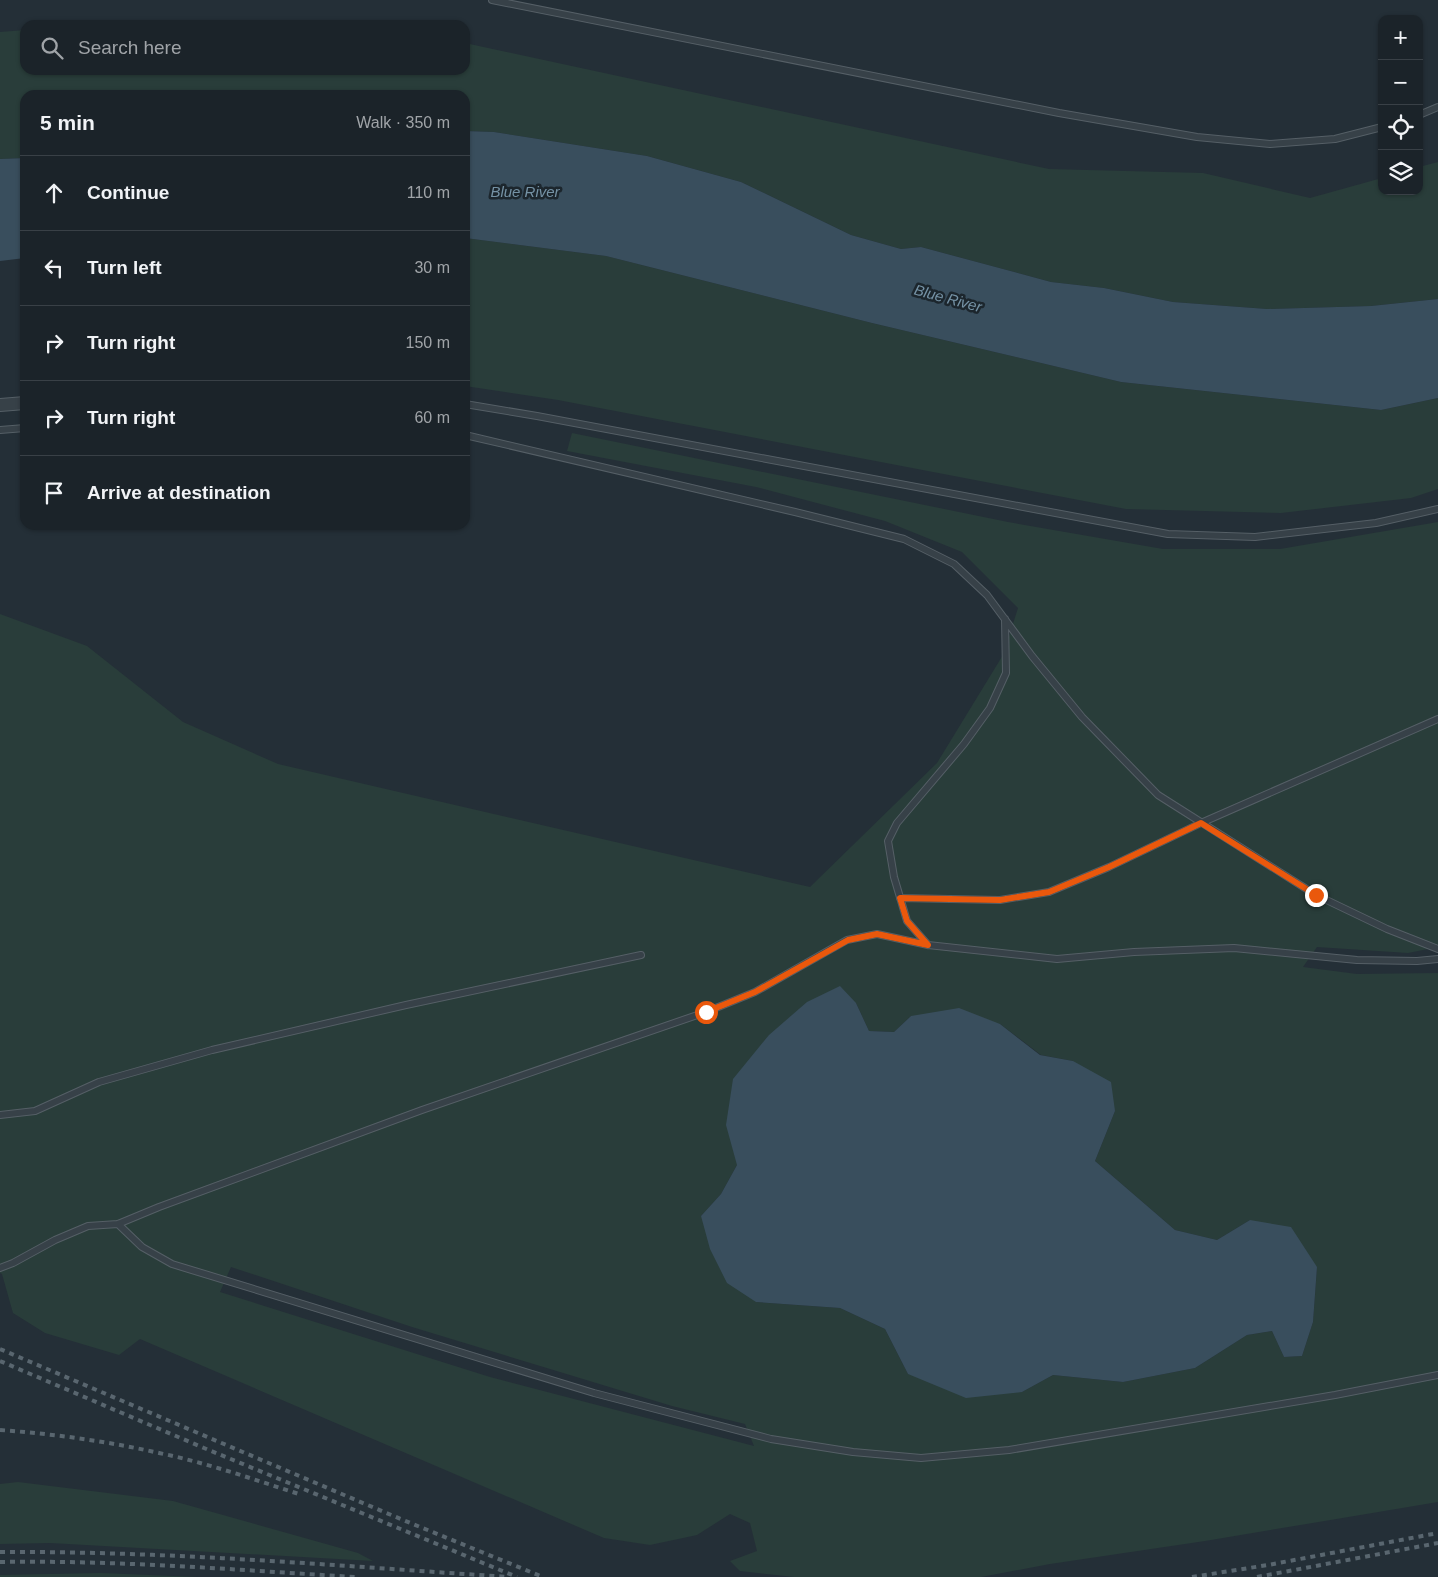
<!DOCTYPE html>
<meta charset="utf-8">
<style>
:root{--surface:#1b2329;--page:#242b31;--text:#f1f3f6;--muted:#a0a4a8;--line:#394046}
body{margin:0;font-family:Helvetica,sans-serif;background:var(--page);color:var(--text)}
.controls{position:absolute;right:15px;top:15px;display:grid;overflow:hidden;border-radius:10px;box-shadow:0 1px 4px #0004}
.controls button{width:45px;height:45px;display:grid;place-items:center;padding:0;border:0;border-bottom:1px solid var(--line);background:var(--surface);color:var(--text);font:25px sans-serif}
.stop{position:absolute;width:15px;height:15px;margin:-11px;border:4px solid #ea580c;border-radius:50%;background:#fff}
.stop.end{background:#ea580c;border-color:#fff;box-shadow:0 1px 5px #0008}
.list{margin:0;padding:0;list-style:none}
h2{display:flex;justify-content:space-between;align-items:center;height:65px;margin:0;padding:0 20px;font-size:21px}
h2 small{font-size:16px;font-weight:400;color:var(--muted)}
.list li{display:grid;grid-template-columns:32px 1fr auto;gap:15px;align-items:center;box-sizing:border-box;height:75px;padding:0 20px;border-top:1px solid var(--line)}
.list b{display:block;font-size:19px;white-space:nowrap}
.list em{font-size:16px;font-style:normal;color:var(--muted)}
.icon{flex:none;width:28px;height:28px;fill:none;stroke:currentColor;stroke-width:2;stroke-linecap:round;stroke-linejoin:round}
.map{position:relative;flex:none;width:1438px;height:1577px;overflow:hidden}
.search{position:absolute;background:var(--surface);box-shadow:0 1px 4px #0004;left:20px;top:20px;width:450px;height:55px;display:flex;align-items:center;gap:12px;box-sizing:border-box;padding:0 18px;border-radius:15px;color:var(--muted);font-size:19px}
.panel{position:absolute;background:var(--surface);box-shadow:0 1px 4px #0004;left:20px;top:90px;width:450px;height:440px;border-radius:15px}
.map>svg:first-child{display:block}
.green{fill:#293d3a;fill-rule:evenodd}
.water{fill:#394e5d}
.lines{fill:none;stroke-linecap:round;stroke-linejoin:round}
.service-casing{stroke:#555f66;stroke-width:8}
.minor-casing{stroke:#555f66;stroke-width:14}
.service{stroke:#374148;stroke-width:6}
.minor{stroke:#374148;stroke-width:12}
.rail{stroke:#59666f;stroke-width:4;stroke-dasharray:5 5;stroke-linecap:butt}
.route{stroke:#ea580c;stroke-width:6}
.labels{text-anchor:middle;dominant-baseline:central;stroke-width:5;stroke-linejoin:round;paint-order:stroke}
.water-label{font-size:15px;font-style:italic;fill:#7592a5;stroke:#1c262d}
</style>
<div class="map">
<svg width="1438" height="1577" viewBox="0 0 1438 1577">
<rect width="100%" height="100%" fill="#242f37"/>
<!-- green -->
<path class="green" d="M186,21l127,1 22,3h-220z
M25,30v40h440v-27l584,126 154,4 107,25 72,-20v13h37v-24l19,-5v137l-67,7 -104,3 -94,-7 -69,-14 -53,-6 -130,-35 -20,2 -50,-14 -110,-53 -94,-26 -153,-24 -29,-1v-36h-440v63l-25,1v-127z
M465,238l141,18 266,67 249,59 260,28 57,-12v91l-27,9 -130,15 -155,-4 -568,-109 -93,-14z
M572,433l436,89 155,27h117l158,-27v425l-30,6 -91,-6 -14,20 54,7 81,-1v529l-233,39 -155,23 -69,13h-187l-54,-6 -10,-10 27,-10 -7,-28 -20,-9 -33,21 -47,10 -46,-7 -464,-199 -21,16 -74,-22 -32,-20 -11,-39 -2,-1v-659l87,32 96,76 95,42 532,123 127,-124 66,-108 15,-47 -56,-56 -77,-31 -129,-34 -189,-36zM856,1003l13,28 25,1 17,-16 89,8 41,31 32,6 42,50 -20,50 80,69 42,10 33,-20 67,47 -4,55 -11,34 -18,1 -12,-26 -25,4 -52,33 -72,14 -70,-7 -31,17 -114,-18 -23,-45 -45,-21 -84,-6 -55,-86 20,-22 16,-29zM231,1267l181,60 260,79 73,18 9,22 -264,-69 -270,-85z
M18,1482l155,19 185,52 15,8 -323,-18 -50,1v-60z
M101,1573l97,4h-198v-2z"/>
<!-- water -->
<path class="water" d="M465,131l29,1 153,24 94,26 110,53 50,14 20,-2 130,35 53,6 69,14 94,7 104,-3 67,-7v99l-57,12 -260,-28 -249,-59 -266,-67 -141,-18z
M25,158v100l-25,3v-102z
M840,986l16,17 13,28 25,1 17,-16 48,-8 41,16 40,31 33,6 38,21 4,29 -20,50 80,69 42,10 33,-20 41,7 26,40 -4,55 -11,34 -18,1 -12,-26 -25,4 -52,33 -72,14 -70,-7 -31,17 -56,6 -58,-24 -23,-45 -45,-21 -84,-6 -29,-19 -17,-34 -9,-33 20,-22 16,-29 -11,-40 7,-46 36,-44 38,-33z"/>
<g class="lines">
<!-- service casing -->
<g class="service-casing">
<path id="service" d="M492,0l567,113 138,24 73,7 65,-5 47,-12
M1419,115l19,-8
M465,404l72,12 631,118 87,3 121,-14 62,-14
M0,430l25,-2
M465,435l330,77 109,27 50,25 33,31 45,61 50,61 76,78 158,100 71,34 51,20
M900,898l100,2 49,-8 60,-25 92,-44 237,-104
M928,945l-21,-24 -13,-44 -6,-36 9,-18 67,-79 26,-36 16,-35 -1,-54
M0,1115l35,-4 64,-29 113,-32 194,-45 235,-50
M118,1224l24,23 30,17 422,129 177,46 82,13 68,6 88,-8 326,-55 103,-20
M0,1268l13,-5 42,-23 33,-14 30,-2 41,-17 263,-97 284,-98 49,-20 92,-52 30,-6 51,11 129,14 77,-7 100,-4 123,12 60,1 21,-2"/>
</g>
<!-- minor casing -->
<g class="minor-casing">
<path id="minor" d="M0,405l25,-2"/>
</g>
<!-- service -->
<use href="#service" class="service"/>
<!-- minor -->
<use href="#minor" class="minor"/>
<!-- rail -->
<path class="rail" d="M0,1349l403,171 140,57
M0,1361l204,87 313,129
M0,1430c54,4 106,11 159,23 49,10 96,27 143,42
M0,1552c170,-1 340,14 509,25
M0,1562c119,-2 237,8 355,15
M1192,1577l76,-12 170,-32
M1257,1577l181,-34"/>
</g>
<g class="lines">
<!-- route -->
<path class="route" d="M706,1012l49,-20 93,-52 29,-6 51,11 -21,-24 -7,-23 100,2 49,-8 60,-25 92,-44 115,72"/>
</g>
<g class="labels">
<!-- water labels -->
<g class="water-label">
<text x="525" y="191">Blue River</text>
<text transform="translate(948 298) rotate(15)">Blue River</text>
</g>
</g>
</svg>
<div class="controls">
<button>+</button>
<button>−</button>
<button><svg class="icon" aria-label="locate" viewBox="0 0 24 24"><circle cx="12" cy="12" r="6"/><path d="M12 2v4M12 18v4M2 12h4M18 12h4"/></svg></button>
<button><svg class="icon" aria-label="layers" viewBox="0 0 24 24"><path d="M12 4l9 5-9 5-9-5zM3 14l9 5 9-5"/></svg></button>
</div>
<div class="stop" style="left:706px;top:1012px"></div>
<div class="stop end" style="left:1316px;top:895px"></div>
<div class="search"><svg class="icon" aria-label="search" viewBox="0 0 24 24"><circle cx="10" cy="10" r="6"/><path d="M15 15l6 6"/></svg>Search here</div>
<section class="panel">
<h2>5 min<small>Walk · 350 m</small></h2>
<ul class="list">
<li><svg class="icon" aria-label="ahead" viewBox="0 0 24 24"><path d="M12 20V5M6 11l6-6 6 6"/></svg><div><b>Continue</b></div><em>110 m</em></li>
<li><svg class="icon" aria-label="left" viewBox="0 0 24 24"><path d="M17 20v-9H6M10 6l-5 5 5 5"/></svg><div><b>Turn left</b></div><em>30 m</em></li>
<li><svg class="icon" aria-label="right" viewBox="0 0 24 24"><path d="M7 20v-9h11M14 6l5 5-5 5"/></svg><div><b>Turn right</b></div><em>150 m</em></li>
<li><svg class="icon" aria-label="right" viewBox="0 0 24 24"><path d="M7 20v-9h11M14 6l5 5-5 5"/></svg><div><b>Turn right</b></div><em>60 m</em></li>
<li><svg class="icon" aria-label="arrive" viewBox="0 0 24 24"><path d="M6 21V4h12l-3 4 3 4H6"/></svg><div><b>Arrive at destination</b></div></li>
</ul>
</section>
</div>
